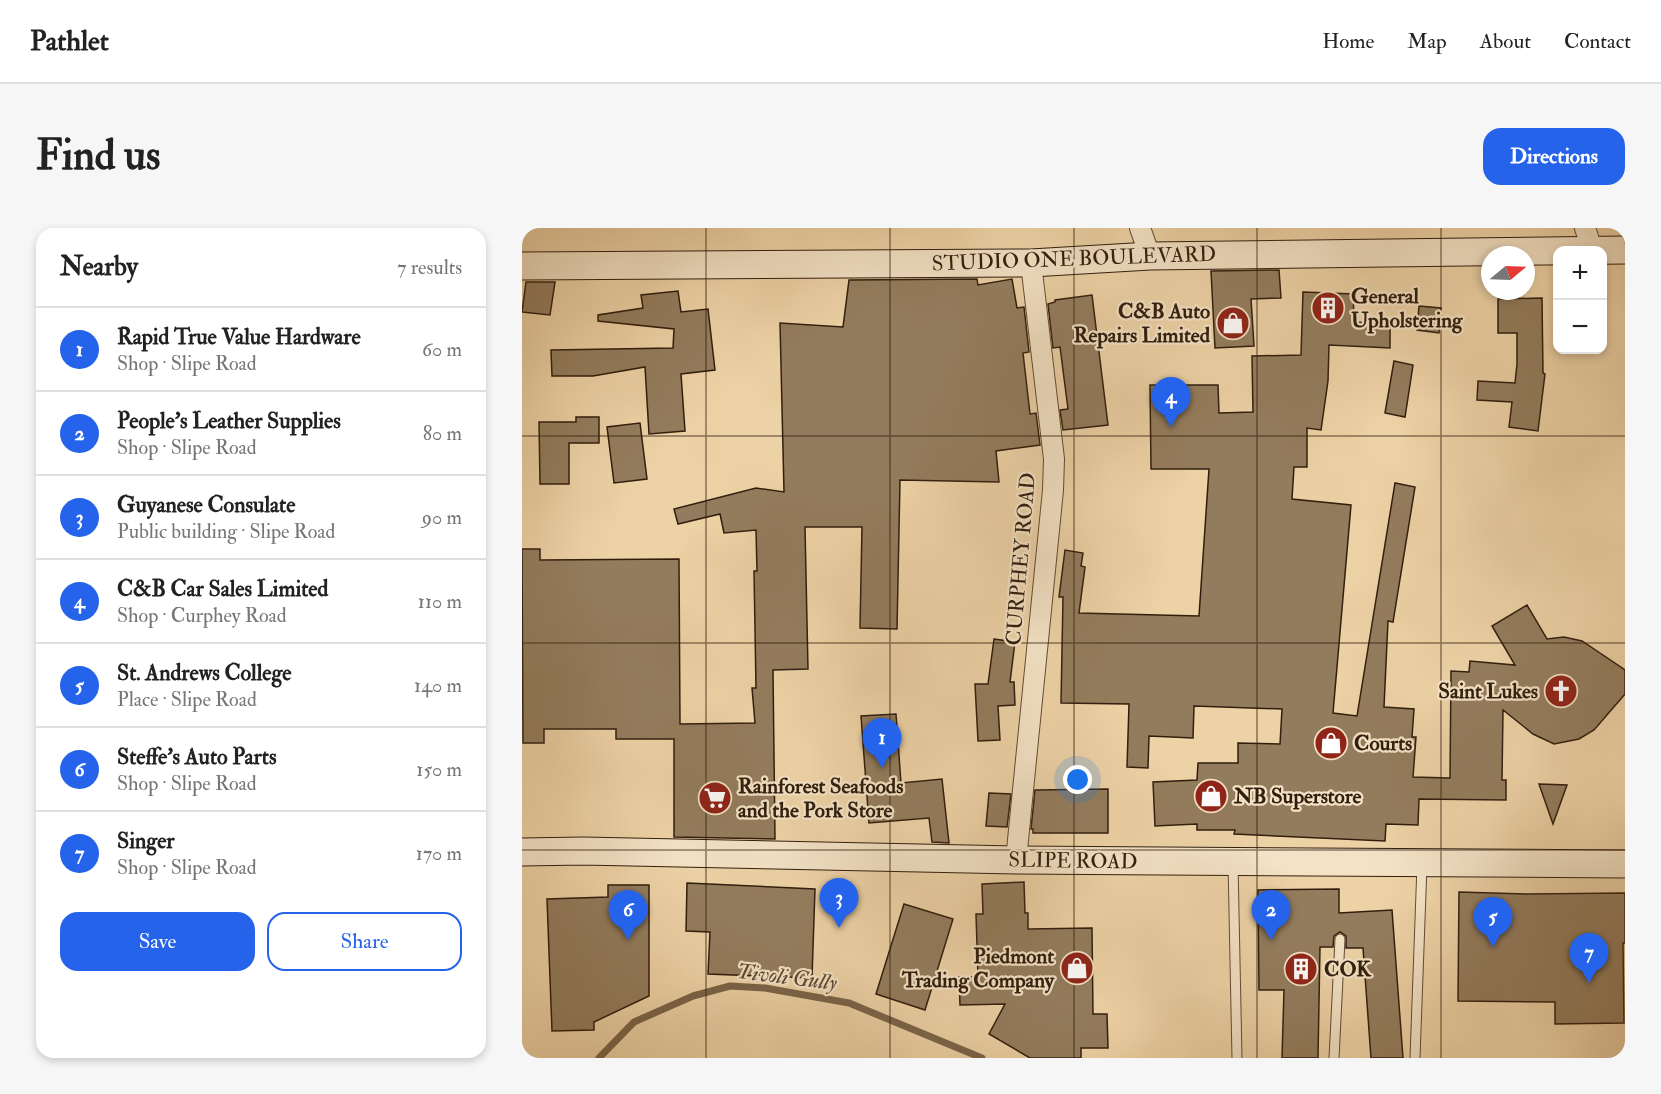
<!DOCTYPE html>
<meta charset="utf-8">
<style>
:root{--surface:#fff;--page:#f6f6f6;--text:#222;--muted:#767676;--line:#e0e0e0;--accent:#2563eb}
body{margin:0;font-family:"IM FELL Double Pica",serif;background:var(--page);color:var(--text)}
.controls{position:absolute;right:18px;top:18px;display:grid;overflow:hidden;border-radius:12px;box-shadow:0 3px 9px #0003}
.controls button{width:54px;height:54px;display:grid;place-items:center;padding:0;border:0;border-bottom:2px solid var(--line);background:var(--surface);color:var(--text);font:30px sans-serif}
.compass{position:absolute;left:959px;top:18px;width:54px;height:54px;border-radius:50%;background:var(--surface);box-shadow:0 3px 9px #0003;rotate:71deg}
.you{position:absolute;left:556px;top:552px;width:21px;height:21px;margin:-15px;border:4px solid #fff;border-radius:50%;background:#1a73e8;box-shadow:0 0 0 9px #1a73e833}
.badge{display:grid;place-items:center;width:39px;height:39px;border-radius:50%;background:var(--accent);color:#fff;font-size:20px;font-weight:700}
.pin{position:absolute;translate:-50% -50px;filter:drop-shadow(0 2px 3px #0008)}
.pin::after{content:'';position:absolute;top:32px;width:21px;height:18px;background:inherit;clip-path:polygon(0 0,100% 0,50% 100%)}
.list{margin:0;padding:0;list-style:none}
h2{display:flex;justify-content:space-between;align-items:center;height:78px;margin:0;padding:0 24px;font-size:26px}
h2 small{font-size:20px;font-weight:400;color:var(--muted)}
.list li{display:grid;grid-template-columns:39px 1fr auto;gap:18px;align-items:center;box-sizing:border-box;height:84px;padding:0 24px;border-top:2px solid var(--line)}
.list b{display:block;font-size:22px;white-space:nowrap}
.list p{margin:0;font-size:20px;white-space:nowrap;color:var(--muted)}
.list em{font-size:20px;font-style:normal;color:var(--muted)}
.actions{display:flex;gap:12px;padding:18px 24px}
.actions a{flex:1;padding:14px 0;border:2px solid var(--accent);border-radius:18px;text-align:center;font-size:21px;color:var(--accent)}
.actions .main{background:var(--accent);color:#fff}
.map{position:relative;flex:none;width:1103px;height:830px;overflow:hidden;border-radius:18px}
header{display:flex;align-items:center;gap:36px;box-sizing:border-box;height:84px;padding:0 30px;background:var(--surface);border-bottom:2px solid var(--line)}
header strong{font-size:28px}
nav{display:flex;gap:33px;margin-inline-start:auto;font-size:21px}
.intro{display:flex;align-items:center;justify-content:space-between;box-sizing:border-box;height:144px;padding:0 36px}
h1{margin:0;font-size:42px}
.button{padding:15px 27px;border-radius:18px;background:var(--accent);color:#fff;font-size:21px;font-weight:700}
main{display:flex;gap:36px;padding:0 36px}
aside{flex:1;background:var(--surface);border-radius:18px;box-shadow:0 3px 9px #0003}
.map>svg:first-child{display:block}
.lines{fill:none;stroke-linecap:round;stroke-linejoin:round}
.stream{stroke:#7b654a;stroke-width:7}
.building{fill:#937c5d;stroke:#311e0e;stroke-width:1.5}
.lane-casing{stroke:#604b34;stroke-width:11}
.street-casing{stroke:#604b34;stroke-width:22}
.secondary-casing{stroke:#311e0e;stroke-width:29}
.lane{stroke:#f3e2c5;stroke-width:9}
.street{stroke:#f3e2c5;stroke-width:20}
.secondary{stroke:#f3e2c5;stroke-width:27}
.grid{fill:none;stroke:#311e0e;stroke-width:1.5;stroke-opacity:0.55}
.labels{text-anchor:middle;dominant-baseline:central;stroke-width:4.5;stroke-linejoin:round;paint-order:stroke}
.street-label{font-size:21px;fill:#311e0e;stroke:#f3e2c5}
.poi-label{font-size:21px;font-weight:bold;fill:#311e0e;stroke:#f3e2c5;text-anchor:start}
.water-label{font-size:22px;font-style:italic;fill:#5c4831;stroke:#f3e2c5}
</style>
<header>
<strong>Pathlet</strong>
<nav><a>Home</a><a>Map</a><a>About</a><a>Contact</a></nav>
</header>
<div class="intro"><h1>Find us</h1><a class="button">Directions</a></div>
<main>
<aside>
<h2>Nearby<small>7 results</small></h2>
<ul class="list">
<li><span class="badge">1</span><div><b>Rapid True Value Hardware</b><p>Shop · Slipe Road</p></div><em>60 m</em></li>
<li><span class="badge">2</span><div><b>People's Leather Supplies</b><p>Shop · Slipe Road</p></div><em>80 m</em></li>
<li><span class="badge">3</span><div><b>Guyanese Consulate</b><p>Public building · Slipe Road</p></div><em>90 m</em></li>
<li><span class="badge">4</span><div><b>C&amp;B Car Sales Limited</b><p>Shop · Curphey Road</p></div><em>110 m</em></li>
<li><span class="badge">5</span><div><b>St. Andrews College</b><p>Place · Slipe Road</p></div><em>140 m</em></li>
<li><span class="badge">6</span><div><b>Steffe's Auto Parts</b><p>Shop · Slipe Road</p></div><em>150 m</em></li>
<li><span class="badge">7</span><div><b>Singer</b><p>Shop · Slipe Road</p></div><em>170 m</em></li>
</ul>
<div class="actions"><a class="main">Save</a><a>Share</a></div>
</aside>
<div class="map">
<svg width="1103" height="830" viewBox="0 0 1103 830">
<rect width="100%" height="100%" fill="#edd2a6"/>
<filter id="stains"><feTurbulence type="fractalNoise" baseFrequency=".00333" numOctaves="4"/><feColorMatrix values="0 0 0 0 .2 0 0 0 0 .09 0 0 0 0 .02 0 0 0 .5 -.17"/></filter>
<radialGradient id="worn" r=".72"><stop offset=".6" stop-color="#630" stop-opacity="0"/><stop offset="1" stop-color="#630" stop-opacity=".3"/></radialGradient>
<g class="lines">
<!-- stream -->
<path class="stream" d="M77,830l35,-36 59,-26 37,-10 35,2 84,15 133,55"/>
</g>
<!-- building -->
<path class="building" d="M757,42l2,28 -30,1 3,47 -39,2 -4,-77z
M455,51l1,6 34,-6 5,29 7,-1 5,45 -6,1 7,61 6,-1 4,32 -44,6 3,31 -99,-2 -3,149 -37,-1 2,-101h-57l3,142 -35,1 2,169 -101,-2v-98h-58v-10h-72v14h-21l-1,-194h18v11l139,-1 1,165 75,-1 -3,-35h4l-2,-117h3l-1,-41 -32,3 -4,-19 -42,10 -4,-15 82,-21 28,4 -4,-169 63,4 6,-47z
M4,54h29l-5,33 -28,-3z
M156,63l3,21 27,-3 7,61 -34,4 4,57 -36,3 -4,-67 -52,9h-41l-1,-26 122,-2 1,-19 -76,-8v-6l45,-7 -2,-13z
M781,64l51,2 -1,28 37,2v24l-61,-3 -1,36 -7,49 -14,-2v39h-13l-2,32 59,6 -18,208 24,3 38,-233 20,4 -22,135 -5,-1 -4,86 30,2 -2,28h4l-3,40 37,1 1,-107 18,1 1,-11 45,4 -23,-39 35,-21 20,34 17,-2 18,4 43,29v24l-31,36 -15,9 -25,5 -21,-10 -30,-24 -1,70h4v20l-87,-1 -1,26 -32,-1 -1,17 -151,-7 1,-4h-38v-6l-42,2 -2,-44 44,-2 1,-17h40v-20l42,1 2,-35 -88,-3 -1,32 -44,-2 -1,32 -21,-1 2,-63 -68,-1 2,-106h-4l6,-47 18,3 -2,13 4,1 -6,46 120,3 10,-147h-58l-1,-84h68l1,28 34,-1 -1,-56 49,-1z
M570,67l16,130 -45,5 -3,-20 8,-1 -8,-62 -7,1 -5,-44 7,-2v-2z
M1020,70l1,75 2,1 -7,57 -29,-4 3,-25 -35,-2 1,-19 37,2 2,-19v-31h-19v-34z
M897,78l22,2 -2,25 -22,-3z
M872,133l19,4 -8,52 -20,-4z
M54,189h23v26h-30v41h-29l-1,-62h37z
M118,195l7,56 -33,4 -7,-56z
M472,411l21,3 -5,40h4l1,23 -17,1 2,34 -22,1 -3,-57h13z
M374,486l5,69 41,-4 7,64 -17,-1 -3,-24 -60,5 -8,-107z
M1017,556l28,1 -14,39z
M586,561v44h-75v-4h-2l4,-39z
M467,565l22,1 -4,33 -21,-1z
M502,654l1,31h3v16l64,-1 1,86h14l1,34h-27v10h-51l-41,-24 16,-30 -45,1 -1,-28h19l-2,-63h7l-1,-30z
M165,655l128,6 -3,89 -104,-4 2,-42 -24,-1z
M86,657h41v111l-55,26v8l-42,1 -5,-132 61,-2z
M817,661v24l53,-3 11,148h-32l-8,-110h-17v-12l-6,-4 -6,4 -1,11h-13l-2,111h-36l2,-68h-25l-1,-100z
M937,664l68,2 98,-1v50h-2l1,80 -69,1v-22l-97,-1z
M382,676l49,15 -28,91 -49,-16z"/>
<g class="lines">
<!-- lane casing -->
<g class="lane-casing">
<path id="lane" d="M711,635l4,195
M812,830l6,-119
M893,830l7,-193"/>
</g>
<!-- street casing -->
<g class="street-casing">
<path id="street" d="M618,0l10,28
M1063,0l7,21
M494,632l37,-370 1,-31 -23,-196"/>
</g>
<!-- secondary casing -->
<g class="secondary-casing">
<path id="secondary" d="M0,38l509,-3 119,-7 475,-6
M0,624l61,-1 433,9 609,4"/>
</g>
<!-- lane -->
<use href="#lane" class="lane"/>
<!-- street -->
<use href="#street" class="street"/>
<!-- secondary -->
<use href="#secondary" class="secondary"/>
</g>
<!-- grid -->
<path class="grid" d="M184,0v830M368,0v830M552,0v830M735,0v830M919,0v830M0,208h1103M0,415h1103M0,622h1103"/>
<!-- icons -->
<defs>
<g id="building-disc" transform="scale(1.725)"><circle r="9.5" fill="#8f2418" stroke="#f3e2c5"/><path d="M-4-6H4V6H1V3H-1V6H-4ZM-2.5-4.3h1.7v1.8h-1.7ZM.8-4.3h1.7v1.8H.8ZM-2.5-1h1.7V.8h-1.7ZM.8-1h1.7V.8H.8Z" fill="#fff"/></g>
<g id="shop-disc" transform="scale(1.725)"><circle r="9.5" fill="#8f2418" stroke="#f3e2c5"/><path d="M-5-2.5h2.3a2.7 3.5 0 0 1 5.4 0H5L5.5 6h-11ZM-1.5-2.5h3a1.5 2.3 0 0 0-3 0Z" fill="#fff"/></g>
<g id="church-disc" transform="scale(1.725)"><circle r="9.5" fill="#8f2418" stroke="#f3e2c5"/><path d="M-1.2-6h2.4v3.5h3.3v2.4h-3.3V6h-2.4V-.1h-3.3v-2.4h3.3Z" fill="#fff"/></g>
<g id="supermarket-disc" transform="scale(1.725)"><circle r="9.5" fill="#8f2418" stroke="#f3e2c5"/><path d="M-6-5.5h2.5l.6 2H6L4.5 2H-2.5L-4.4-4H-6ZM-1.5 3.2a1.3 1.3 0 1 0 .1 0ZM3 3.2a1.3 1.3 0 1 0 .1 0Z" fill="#fff"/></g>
</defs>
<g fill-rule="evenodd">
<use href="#building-disc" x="806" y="80"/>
<use href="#shop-disc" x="711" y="95"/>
<use href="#church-disc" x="1039" y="463"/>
<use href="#shop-disc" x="809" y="515"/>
<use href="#shop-disc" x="689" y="568"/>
<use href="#supermarket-disc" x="193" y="570"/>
<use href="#shop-disc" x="555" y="740"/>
<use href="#building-disc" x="779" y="741"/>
</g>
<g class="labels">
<!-- street labels -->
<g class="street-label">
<text transform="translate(552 31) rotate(-2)">STUDIO ONE BOULEVARD</text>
<text transform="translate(499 331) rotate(-85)">CURPHEY ROAD</text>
<text transform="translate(551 633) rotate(1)">SLIPE ROAD</text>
</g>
<!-- poi labels -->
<g class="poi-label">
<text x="829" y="68">General<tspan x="829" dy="24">Upholstering</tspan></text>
<text x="688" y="83" text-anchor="end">C&amp;B Auto<tspan x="688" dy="24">Repairs Limited</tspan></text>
<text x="1016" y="463" text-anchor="end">Saint Lukes</text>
<text x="832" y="515">Courts</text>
<text x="216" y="558">Rainforest Seafoods<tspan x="216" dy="24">and the Pork Store</tspan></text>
<text x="712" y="568">NB Superstore</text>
<text x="532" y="728" text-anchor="end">Piedmont<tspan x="532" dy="24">Trading Company</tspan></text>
<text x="802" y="741">COK</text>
</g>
<!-- water labels -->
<g class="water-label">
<text transform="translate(265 749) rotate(7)">Tivoli Gully</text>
</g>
</g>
<rect width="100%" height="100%" filter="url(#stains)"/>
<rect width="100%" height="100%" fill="url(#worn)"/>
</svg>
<div class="controls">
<button>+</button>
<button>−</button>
</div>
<svg class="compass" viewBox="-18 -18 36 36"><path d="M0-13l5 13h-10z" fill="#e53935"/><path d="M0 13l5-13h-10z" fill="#767676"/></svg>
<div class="you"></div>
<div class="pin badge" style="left:360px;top:540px">1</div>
<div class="pin badge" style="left:749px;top:712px">2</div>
<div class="pin badge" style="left:317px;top:700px">3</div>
<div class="pin badge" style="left:649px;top:199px">4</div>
<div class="pin badge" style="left:971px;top:719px">5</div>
<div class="pin badge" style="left:106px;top:712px">6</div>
<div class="pin badge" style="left:1067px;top:755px">7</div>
</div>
</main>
